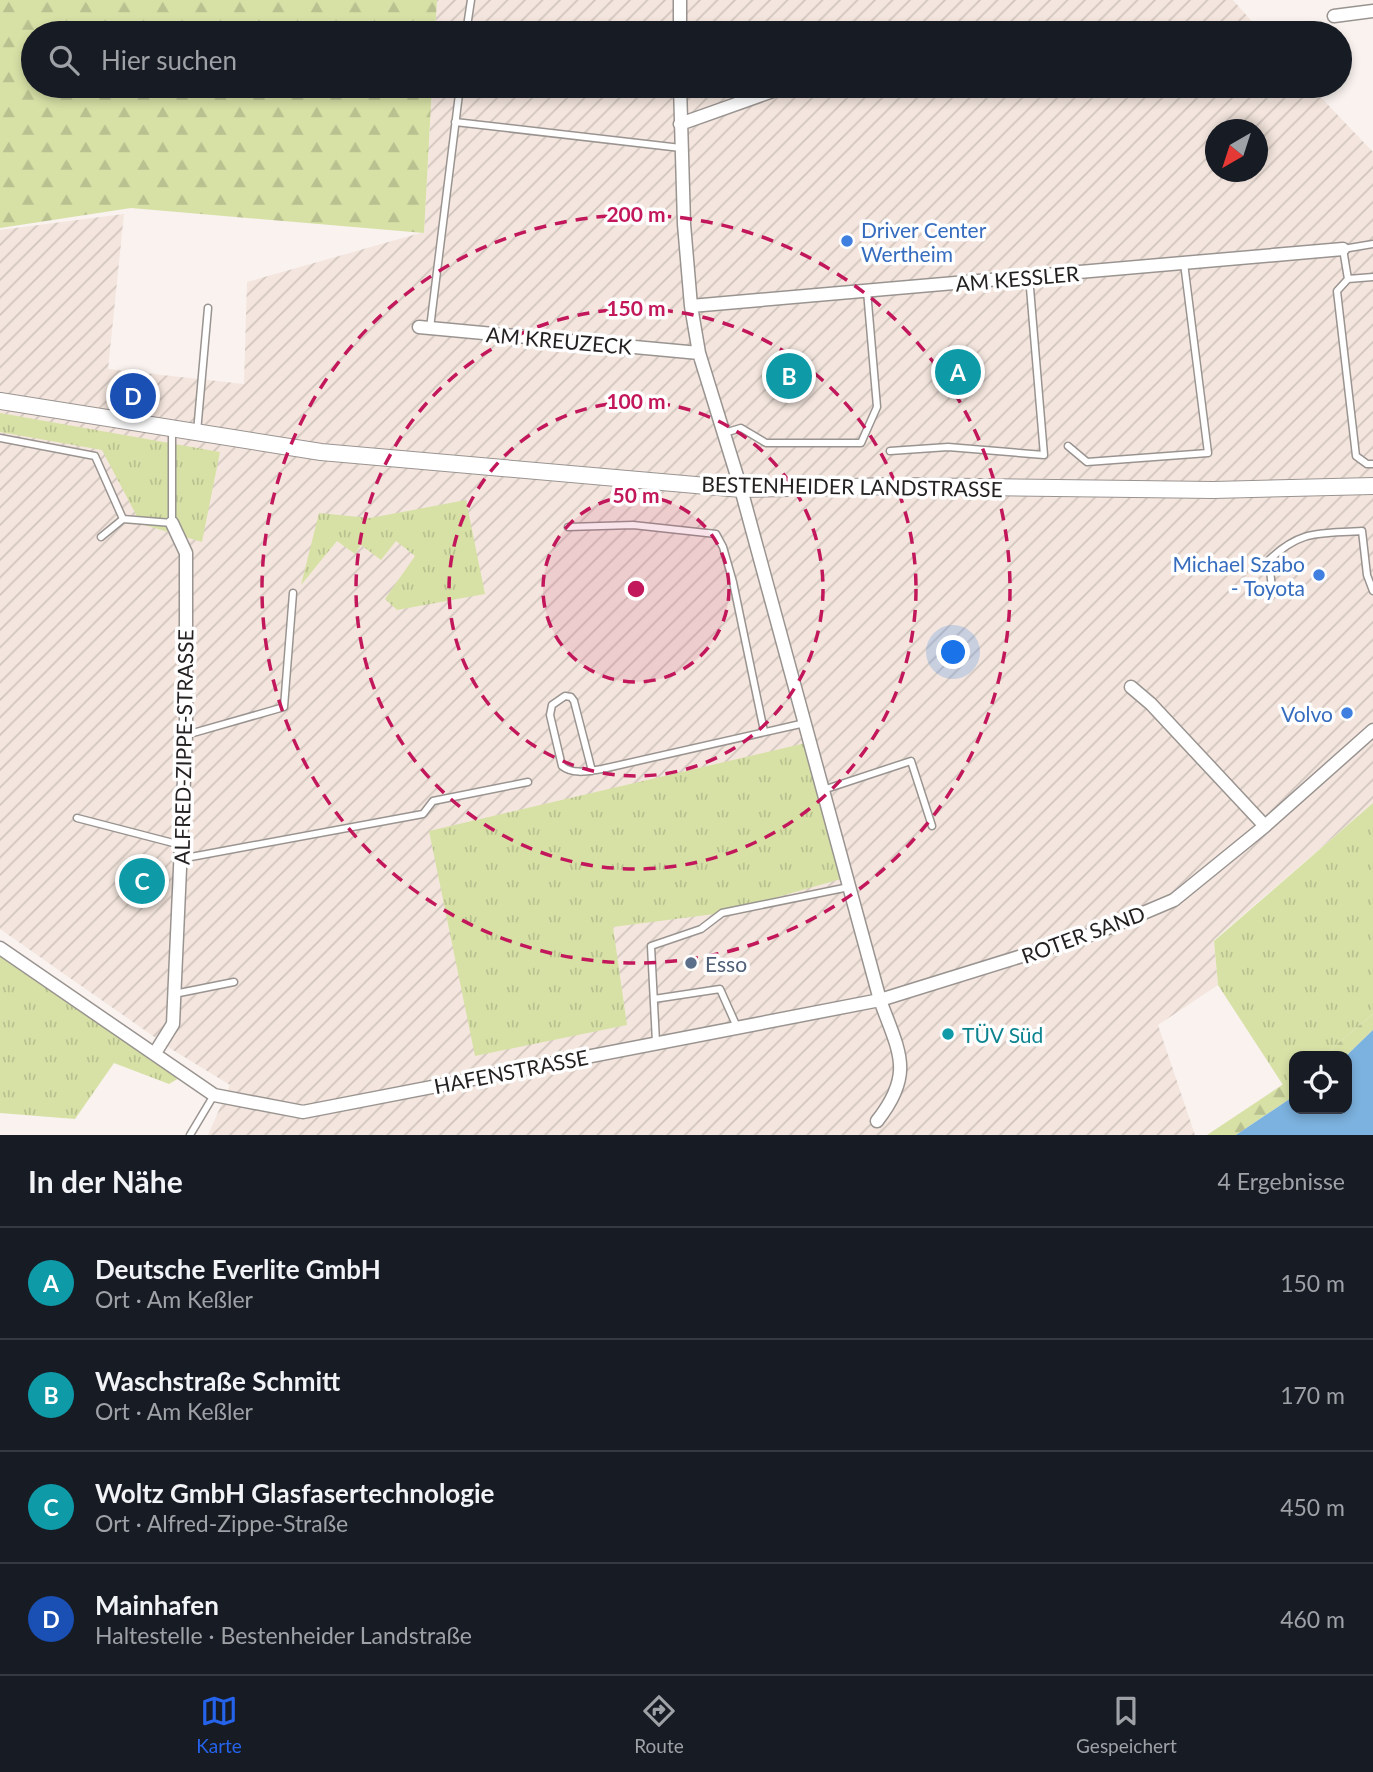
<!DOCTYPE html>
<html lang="de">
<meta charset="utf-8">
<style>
:root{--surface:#171b24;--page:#20242c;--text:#f1f3f6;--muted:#9ea1a6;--line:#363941;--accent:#2563eb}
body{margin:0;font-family:Lato,sans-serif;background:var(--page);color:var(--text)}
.controls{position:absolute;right:21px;bottom:21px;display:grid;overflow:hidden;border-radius:14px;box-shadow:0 4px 10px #0003}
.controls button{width:63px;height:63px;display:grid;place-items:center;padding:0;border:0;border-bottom:2px solid var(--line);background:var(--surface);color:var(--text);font:35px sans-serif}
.compass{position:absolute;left:1205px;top:119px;width:63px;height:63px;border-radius:50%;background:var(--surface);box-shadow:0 4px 10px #0003;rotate:219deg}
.you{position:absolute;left:954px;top:653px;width:24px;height:24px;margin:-18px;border:5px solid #fff;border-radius:50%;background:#1a73e8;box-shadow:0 0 0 10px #1a73e833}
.badge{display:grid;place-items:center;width:46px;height:46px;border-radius:50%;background:var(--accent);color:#fff;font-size:23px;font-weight:700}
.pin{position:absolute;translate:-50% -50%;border:4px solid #fff;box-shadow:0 2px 7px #0006}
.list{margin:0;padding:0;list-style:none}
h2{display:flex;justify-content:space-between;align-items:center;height:91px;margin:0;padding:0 28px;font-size:30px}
h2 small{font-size:23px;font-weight:400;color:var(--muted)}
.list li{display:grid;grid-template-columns:46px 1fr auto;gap:21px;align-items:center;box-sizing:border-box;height:112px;padding:0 28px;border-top:2px solid var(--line)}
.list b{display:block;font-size:26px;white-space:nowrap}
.list p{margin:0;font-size:23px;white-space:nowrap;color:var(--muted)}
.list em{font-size:23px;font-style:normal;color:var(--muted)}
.icon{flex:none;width:38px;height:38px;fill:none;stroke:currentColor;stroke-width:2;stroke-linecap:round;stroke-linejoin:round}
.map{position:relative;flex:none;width:1373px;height:1135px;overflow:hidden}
.search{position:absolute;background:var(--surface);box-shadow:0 4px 10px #0003;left:21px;right:21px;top:21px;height:77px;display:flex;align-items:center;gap:18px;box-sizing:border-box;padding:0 24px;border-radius:38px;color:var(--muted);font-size:26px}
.sheet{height:539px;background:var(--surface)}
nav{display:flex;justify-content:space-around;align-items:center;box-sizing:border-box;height:98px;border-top:2px solid var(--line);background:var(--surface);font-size:19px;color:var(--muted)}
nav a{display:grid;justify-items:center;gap:4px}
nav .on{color:var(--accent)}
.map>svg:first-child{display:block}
.industrial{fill:url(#industrial-furrows);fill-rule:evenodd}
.grass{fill:url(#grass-tufts)}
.forest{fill:url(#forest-firs)}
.water{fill:#7cb2df}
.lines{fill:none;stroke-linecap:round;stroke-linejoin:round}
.lane-casing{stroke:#9a9491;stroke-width:9}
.street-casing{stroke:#9a9491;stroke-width:15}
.secondary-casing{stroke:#9a9491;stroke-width:18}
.lane{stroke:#fff;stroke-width:6}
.street{stroke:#fff;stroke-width:12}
.secondary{stroke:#fff;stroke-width:16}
.ring{fill:none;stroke:#c2185b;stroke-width:3.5;stroke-dasharray:12 9}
.shop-dot{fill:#3f7fe0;stroke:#fff;stroke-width:2.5}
.service-dot{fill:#5c6f8a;stroke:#fff;stroke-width:2.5}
.culture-dot{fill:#0f9aa8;stroke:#fff;stroke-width:2.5}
.labels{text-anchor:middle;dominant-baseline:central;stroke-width:7;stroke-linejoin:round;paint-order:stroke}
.shop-label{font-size:21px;fill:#366cbe;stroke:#fff;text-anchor:end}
.street-label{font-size:21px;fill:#242221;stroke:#fff}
.service-label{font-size:21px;fill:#4e5e75;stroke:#fff;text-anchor:start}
.culture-label{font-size:21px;fill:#0d838f;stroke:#fff;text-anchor:start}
.centre{fill:#c2185b;stroke:#fff;stroke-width:3.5}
.ring-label{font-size:21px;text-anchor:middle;font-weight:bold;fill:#c2185b;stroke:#fff;stroke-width:7;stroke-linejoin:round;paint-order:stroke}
</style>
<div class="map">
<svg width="1373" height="1135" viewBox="0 0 1373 1135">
<defs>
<pattern id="industrial-furrows" width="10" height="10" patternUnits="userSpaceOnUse" patternTransform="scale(1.75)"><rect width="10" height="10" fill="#f4e6de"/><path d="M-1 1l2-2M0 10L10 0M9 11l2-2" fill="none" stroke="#d1c5be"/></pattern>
<pattern id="grass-tufts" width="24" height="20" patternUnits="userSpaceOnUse" patternTransform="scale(1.75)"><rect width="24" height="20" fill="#d7e1a6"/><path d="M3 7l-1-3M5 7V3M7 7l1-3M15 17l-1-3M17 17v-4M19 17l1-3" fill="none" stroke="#b8c18f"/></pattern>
<pattern id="forest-firs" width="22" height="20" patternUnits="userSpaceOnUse" patternTransform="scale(1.75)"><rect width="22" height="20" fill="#d7e1a6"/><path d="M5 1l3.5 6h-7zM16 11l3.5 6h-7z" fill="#b8c18f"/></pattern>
</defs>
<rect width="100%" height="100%" fill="#f9f2ee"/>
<!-- industrial -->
<path class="industrial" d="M437,0h796l29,33h-827z
M432,86h878l63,66v651l-159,137 4,45 -60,40 37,110h-987l22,-50 -57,-35 -173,-121v-699l124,-16 -16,155 136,15 3,-102 177,-50zM1216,130h42v42h-42z"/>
<!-- grass -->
<path class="grass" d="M0,413l220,39 -18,90 -61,-18 -39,-74 -102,-18z
M466,500l19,94 -88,16 -12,-11 30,-43 -19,-15 -15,19 -20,-15 -6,9 -18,-13 -36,44 18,-72 51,5z
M810,742l31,137 -119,34 -109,14 14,98 -152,31 -46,-225z
M1373,803v211l-50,42h-29v21l-11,8 -65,-100 -4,-44z
M0,948l186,126 -17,10 -55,-21 -39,56 -75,-6z"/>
<!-- forest -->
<path class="forest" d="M0,0h437l-2,33h-402v53h399l-8,147 -293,-25 -131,20z
M1373,1014v16l-27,26h-23z
M1294,1077v19l-58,39h-29z"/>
<!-- water -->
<path class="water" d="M1373,1030v105h-137l58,-39v13h53l-1,-53z"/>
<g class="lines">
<!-- lane casing -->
<g class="lane-casing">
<path id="lane" d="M466,33l5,-33
M455,122l226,26
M1373,277l-25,2 -11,12 19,165 11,8h6
M1348,279l-5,-30 30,-5
M430,328l30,-242
M197,432l11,-124
M724,433l17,-5 25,15h95l16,-36 -10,-116
M0,438l95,18 28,63
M1068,446l19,16 121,-9 -24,-190
M890,451l58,-4 96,8 -15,-179
M568,527l65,-2 83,9 7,13 10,35 31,149
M101,537l22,-18 49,4v-94
M1272,589l-3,-29c32,-31 51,-26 93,-29l5,44 6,16
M186,735l98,-28 9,-114
M592,771l-18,-70 -3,-4 -6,-1 -13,9 -2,10 12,51c11,9 27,5 40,3l203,-46
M823,790l88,-29 21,65
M77,818l104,27
M180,859l243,-45 10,-13 95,-19
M174,994l60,-12
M654,999l66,-10 17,38
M656,1042l-5,-96 50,-17 21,-16 127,-26
M190,1135l24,-40"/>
</g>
<!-- street casing -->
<g class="street-casing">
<path id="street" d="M1334,16l39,-5
M680,33v-33
M976,33h39
M680,124l107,-38
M691,306l652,-57
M419,327l280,26
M1131,687l20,17 114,122
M0,948l214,147 89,17 577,-112 -139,-511 -42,-136 -8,-47 -7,-82 -4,-138
M155,1053l18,-29 13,-289v-182l-14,-30
M877,1121c38,-48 22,-69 3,-121l216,-67 78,-33 91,-74 108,-96"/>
</g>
<!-- secondary casing -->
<g class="secondary-casing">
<path id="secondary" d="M0,401l321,51 420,37 158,-3 314,4 160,-4"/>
</g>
<!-- lane -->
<use href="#lane" class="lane"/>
<!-- street -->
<use href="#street" class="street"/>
<!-- secondary -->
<use href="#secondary" class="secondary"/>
</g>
<!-- distance rings -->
<circle cx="636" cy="589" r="93" fill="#c2185b" fill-opacity=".12"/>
<g class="ring">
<circle cx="636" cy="589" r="93"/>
<circle cx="636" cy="589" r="187"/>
<circle cx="636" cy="589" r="280"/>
<circle cx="636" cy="589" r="374"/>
</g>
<!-- markers -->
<g class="shop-dot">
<circle cx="847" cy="241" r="7"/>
<circle cx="1319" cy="575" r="7"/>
<circle cx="1347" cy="713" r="7"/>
</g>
<circle class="service-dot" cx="691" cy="963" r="7"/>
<circle class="culture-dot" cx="948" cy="1034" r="7"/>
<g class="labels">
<!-- shop labels -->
<g class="shop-label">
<text x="861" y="229" text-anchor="start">Driver Center<tspan x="861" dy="24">Wertheim</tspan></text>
<text x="1305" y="563">Michael Szabo<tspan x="1305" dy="24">- Toyota</tspan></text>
<text x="1333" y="713">Volvo</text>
</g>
<!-- street labels -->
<g class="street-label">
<text transform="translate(1017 278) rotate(-5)">AM KESSLER</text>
<text transform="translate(559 340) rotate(5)">AM KREUZECK</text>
<text transform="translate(852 486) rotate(1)">BESTENHEIDER LANDSTRASSE</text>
<text transform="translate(183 747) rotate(-89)">ALFRED-ZIPPE-STRASSE</text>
<text transform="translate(1083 934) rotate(-20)">ROTER SAND</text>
<text transform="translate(511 1071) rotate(-11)">HAFENSTRASSE</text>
</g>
<!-- service labels -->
<g class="service-label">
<text x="705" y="963">Esso</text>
</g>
<!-- culture labels -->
<g class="culture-label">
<text x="962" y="1034">TÜV Süd</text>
</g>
</g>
<circle cx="636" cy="589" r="10" class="centre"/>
<g class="ring-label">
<text x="636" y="222">200 m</text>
<text x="636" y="316">150 m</text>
<text x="636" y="409">100 m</text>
<text x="636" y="503">50 m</text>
</g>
</svg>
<div class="controls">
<button><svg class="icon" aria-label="locate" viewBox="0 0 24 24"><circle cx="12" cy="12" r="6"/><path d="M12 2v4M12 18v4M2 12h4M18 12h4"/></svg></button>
</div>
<svg class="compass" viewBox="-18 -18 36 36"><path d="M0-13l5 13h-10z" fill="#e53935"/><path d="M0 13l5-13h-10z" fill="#9ea1a6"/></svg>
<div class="you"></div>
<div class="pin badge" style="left:958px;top:372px;background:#0f9aa8">A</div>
<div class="pin badge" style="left:789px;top:376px;background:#0f9aa8">B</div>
<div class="pin badge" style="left:142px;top:881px;background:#0f9aa8">C</div>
<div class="pin badge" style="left:133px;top:396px;background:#1a4fb4">D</div>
<div class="search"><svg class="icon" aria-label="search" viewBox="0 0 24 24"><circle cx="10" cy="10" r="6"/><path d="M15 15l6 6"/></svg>Hier suchen</div>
</div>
<section class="sheet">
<h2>In der Nähe<small>4 Ergebnisse</small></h2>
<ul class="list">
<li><span class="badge" style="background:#0f9aa8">A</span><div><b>Deutsche Everlite GmbH</b><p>Ort · Am Keßler</p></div><em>150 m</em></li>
<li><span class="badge" style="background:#0f9aa8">B</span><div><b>Waschstraße Schmitt</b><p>Ort · Am Keßler</p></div><em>170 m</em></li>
<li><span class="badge" style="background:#0f9aa8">C</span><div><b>Woltz GmbH Glasfasertechnologie</b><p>Ort · Alfred-Zippe-Straße</p></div><em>450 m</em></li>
<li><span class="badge" style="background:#1a4fb4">D</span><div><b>Mainhafen</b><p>Haltestelle · Bestenheider Landstraße</p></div><em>460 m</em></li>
</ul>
</section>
<nav>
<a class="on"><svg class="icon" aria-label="map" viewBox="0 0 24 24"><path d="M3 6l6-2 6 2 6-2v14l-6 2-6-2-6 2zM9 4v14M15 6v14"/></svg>Karte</a>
<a><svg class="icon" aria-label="directions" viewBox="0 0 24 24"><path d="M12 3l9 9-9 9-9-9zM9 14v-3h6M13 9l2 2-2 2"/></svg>Route</a>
<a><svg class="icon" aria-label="saved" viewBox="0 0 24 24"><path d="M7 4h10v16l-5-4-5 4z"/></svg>Gespeichert</a>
</nav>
